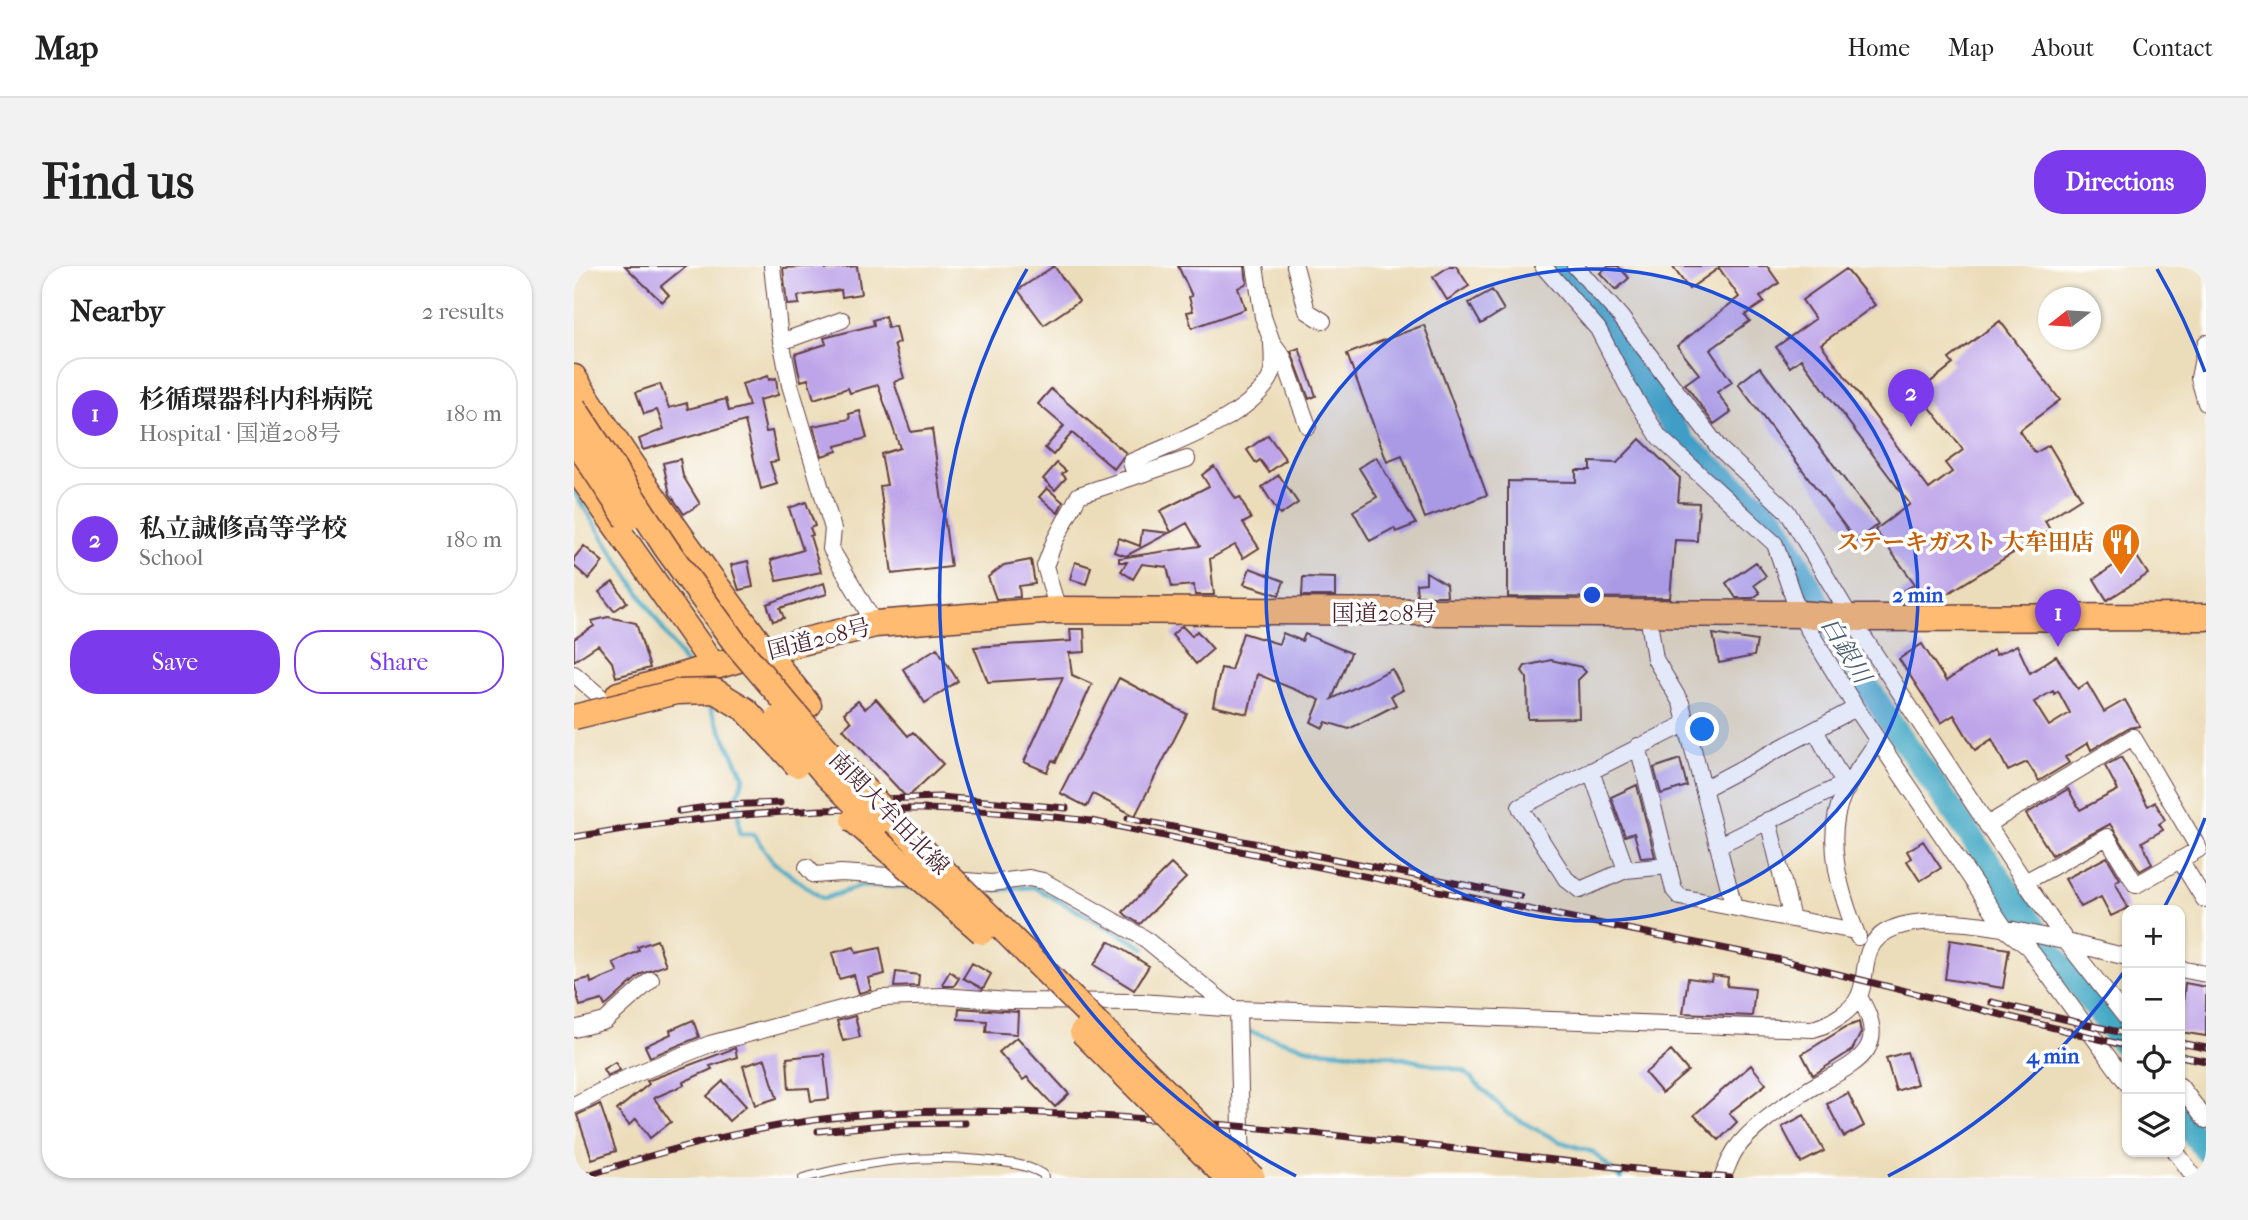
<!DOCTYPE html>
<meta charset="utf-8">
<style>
:root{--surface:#fff;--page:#f2f2f2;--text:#222;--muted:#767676;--line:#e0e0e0;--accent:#7c3aed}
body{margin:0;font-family:"IM FELL French Canon","Noto Serif JP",serif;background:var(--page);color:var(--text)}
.controls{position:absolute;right:21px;bottom:21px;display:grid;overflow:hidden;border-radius:14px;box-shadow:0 2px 5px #0004}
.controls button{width:63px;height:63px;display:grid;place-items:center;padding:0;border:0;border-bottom:2px solid var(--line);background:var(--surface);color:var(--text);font:35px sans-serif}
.compass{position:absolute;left:1464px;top:21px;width:63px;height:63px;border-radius:50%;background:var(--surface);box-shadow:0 2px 5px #0004;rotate:253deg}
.you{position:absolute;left:1129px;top:464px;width:24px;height:24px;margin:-18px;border:5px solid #fff;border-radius:50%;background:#1a73e8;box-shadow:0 0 0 10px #1a73e833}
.badge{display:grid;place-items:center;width:46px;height:46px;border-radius:50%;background:var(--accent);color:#fff;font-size:23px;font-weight:700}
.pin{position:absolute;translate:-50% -58px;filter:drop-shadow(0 2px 4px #0008)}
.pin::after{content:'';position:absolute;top:37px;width:24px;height:21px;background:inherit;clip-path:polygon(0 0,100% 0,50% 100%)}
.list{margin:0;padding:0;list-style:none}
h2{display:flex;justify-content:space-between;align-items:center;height:91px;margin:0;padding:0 28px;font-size:30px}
h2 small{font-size:23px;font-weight:400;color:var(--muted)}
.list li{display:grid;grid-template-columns:46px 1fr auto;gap:21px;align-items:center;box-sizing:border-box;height:112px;margin:0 14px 14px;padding:0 14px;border:2px solid var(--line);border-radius:28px}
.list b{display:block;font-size:26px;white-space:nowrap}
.list p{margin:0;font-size:23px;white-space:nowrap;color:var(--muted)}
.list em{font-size:23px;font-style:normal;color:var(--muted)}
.actions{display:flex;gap:14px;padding:21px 28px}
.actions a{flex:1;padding:16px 0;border:2px solid var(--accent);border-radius:28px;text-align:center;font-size:24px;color:var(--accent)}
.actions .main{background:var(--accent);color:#fff}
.icon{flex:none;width:38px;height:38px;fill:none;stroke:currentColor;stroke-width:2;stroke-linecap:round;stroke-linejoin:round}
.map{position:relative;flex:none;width:1632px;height:912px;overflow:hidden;border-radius:28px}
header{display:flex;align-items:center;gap:42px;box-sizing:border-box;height:98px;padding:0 35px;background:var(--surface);border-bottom:2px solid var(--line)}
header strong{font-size:33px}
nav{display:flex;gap:38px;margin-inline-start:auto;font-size:24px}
.intro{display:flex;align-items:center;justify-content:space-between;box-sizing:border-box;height:168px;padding:0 42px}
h1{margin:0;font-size:49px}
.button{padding:18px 32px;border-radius:28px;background:var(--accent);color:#fff;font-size:24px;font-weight:700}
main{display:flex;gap:42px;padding:0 42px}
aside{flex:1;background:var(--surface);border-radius:28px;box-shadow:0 2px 5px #0004}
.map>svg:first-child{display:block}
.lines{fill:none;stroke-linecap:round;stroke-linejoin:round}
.stream{stroke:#45a9c4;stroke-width:4.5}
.river{stroke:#45a9c4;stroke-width:24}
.building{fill:#bea4e8;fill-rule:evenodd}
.service-casing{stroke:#623c40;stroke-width:10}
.minor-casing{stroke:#623c40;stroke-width:18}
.primary-casing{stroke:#623c40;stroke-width:27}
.trunk-casing{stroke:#623c40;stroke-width:29}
.service{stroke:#fff;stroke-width:8}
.minor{stroke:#fff;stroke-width:16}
.primary{stroke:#ffbb71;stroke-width:24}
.trunk{stroke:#ffbb71;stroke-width:26}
.rail-casing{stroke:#4a1f2b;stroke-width:7}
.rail{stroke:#fff;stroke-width:4.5;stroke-dasharray:13;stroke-linecap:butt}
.primary-bridge-casing{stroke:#623c40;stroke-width:27;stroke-linecap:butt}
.primary-bridge{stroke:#ffbb71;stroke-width:24}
.ring{fill:none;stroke:#1d4ed8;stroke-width:3.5}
.labels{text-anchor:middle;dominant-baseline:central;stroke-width:7;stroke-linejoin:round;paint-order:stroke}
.food-label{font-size:23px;font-weight:bold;fill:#c56008;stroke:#fff;text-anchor:end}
.street-label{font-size:23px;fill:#4a1f2b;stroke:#fff}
.water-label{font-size:24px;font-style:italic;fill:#485d70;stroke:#fff}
.centre{fill:#1d4ed8;stroke:#fff;stroke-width:3.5}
.ring-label{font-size:21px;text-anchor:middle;font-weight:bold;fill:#1d4ed8;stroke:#fff;stroke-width:7;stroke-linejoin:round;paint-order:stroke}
</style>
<header>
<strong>Map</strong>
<nav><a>Home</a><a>Map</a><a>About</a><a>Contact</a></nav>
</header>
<div class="intro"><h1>Find us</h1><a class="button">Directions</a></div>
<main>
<aside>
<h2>Nearby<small>2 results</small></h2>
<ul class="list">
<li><span class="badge">1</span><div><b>杉循環器科内科病院</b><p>Hospital · 国道208号</p></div><em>180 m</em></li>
<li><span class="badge">2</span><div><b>私立誠修高等学校</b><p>School</p></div><em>180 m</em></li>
</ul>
<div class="actions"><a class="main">Save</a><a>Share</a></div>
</aside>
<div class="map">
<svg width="1632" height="912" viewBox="0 0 1632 912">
<rect width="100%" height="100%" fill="#fff"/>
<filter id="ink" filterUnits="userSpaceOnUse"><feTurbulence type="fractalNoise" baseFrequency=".0143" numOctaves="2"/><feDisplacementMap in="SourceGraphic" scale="14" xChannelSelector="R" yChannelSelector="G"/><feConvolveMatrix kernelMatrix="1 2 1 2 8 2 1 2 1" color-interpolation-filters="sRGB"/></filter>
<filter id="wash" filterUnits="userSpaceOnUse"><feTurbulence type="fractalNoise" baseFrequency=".00686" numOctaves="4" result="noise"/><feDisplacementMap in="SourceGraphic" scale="28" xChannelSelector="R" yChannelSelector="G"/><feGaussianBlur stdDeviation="1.57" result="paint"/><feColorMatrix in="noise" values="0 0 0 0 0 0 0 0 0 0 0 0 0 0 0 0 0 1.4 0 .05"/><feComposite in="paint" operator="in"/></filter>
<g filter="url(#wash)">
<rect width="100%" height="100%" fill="#ecddba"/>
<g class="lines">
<!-- stream -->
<path class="stream" d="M0,226l112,173
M132,434l38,77 -7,20 3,37h13l20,28 50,37 38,-13 55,1
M420,624l40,-3 111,61
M669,764l72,20 72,5 77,16 44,43 50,27 35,11 28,26"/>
<!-- river -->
<path class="river" d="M979,0l37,35 96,144 89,75 60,114 52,83 165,235 75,97
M1606,851l26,34"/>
</g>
<g id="blocks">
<!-- building -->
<path class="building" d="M51,0h61l-25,20 8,9 -7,7z
M252,0v3l31,-3 4,28 -19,3 -1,-7 -43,6 1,8 -12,1 -4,-37z
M480,0l25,35 -35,24 -26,-35z
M604,0h67l2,17 -9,5 7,21 -53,19 -5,-16 6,-1 -4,-14 3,-1z
M876,0h6l13,20 -22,14 -14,-23z
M1034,0h10l11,12 -13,12 -16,-17z
M1098,0h95l12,17 -19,14 4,5 -19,13 5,6 -40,29 22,32 -15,10 14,20 -17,12 -29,-40 14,-10 -22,-28 62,-49 -20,-29 -30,21z
M1272,3l29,36 -54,39 108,145 23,-17 -7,-9 18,-13 -45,-58 35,-28 -4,-5 51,-38 60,79 -41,31 16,22 14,-8 32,53 -36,23 5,9 -116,72h-36l-3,-6 20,-12 -40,-54 35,-26 -109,-145 -11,8 -14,-20 39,-28 -13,-19z
M918,24l12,20 -23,14 -12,-21z
M311,50l3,12 7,-2 4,17 -5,1 10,34 -10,4 17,50 21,-3 19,138 -59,7 -12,-88 7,-1 -6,-31 19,-6 -22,-63 -28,8 -2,-5 -34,11 -6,-20 -7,2 -3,-11 -3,-16 31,-10 -2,-6 50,-13 -1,-5z
M850,59l63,170 -62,23 -23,-62 -15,6 -40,-108z
M725,82l17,48 -7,3 -18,-48z
M1186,101l118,157 -22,17 -118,-157z
M194,110l1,4 7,-2 2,17 -19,5 7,32 6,-1 6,30 -8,1 7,22 -16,5 -16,-68 -102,29 -4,-11 25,-10 -7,-19 -13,4 -8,-22 24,-8 9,24 18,-5 1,6 38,-10 3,12 20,-5 -7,-22z
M477,123l75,64 -12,16 -42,-36 -19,22 -8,-7 19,-22 -26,-22z
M286,145l7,27 -31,8 1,5 -15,5 -9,-30 37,-7 -1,-5z
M694,169l18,25 -17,12 -9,-12 -4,3 -9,-13z
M1066,173l40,39 -2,24 21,1 -2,38 -22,-1 -5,58 -162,-1v-116l68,1v-12h14v-8l27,1z
M802,191l40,67 -20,8 -2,-4 -24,13 -17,-30 24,-14 -18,-29z
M106,193l3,17 17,28 -16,10 -14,-20 -7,-31z
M483,197l9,8 -4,3 4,4 -11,12 -12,-11z
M640,200l22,33 4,-2 11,22 -8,4 16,25 -16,10 -8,-13 -25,14 4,36h-19l-1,-10 -22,2 -5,-20 -25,-3 -9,15 -12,-8 6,-9h-8v-4l81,-12 -13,-23 -16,9 -11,-21 49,-25 -7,-11z
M705,209l19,28 -18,12 -18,-28z
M473,222l16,14 -5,11 -19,-16z
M232,236l9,24 -5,2 3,7 -3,1 11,36 -44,9 -6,-21 32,-10 -14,-42z
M568,264l27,3 -43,23 -12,-4 5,-14 21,8z
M10,280l19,16 -14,17 -15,-13v-8z
M1560,286l14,22 -41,26 -13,-21z
M457,294l4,24 -16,2 1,11 -24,2 -8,-22 16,-12z
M174,295l5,26 -14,3 -8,-25z
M501,296l16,5 -5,17 -16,-5z
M1182,296l10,14 -12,9 6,8 -7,5h-17l-10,-15z
M676,302l34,13 -5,14 -35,-11z
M852,306l20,12 1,12h-30l-1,-12 10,-1z
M729,311l32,1v18h-33z
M39,316l14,20 -13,9 -15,-19z
M250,317l3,11 -47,14 4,10 -11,3 -6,-17z
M34,351l28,6 14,45 -34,9 -4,-15 -14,-17 -24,16v-22l20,-13 -2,-5z
M608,360l10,10 5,-5 16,18 -17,15 -24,-29z
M496,363h14l1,23 -16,1 3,22 20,9 -36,78 -4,-2 -5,12 -23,-10 39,-85 -75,5 -14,-35 97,-6z
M669,367l36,11 4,-11 19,8 3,-7 46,19 -19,46 60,-30 11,21 -12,6 5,9 -47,24 -23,-7 -3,6 -12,-6 9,-22 -63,-26 -9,40 -35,-8 8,-38 10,2z
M1139,368l44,7 -3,15 -35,7z
M1348,378l24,37 47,-31 3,5 21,-10 13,28 26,-17 22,33 9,-6 17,29 21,-12 15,26 -12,2 -37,22 -3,-7 -23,14 4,6 -30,18 -12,-19 -19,9 -16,-32 -17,11 -21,-35 -13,8 -42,-64zM1479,425l1,3 4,-3 12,22 -21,13 -15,-24z
M363,382l21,33 -33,22 -22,-34z
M977,394l30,7 5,5 -8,8 1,38 -51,1 -1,-41 -5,-7 3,-5z
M545,412l68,36 -52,102 -42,-22 -6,13 -27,-14z
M302,433l32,37 5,-4 30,32 -36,34 -64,-69 8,-7 -7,-9 14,-12 7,8z
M1547,491l27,49 7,-4 10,18 -6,4 4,6 -21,12 10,22 -12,7 -30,-47 -58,31 -26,-41 42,-25 12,21 38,-20 -13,-24z
M1106,493l7,27 -26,8 -7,-26z
M1063,519l18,72 -14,1 -7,-25 -9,3 -14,-39z
M1349,575l18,27 -21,13 -13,-20 4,-3 -4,-7z
M1533,591l13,22 -5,3 13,26 -17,8 -10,-19 -20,10 -16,-28z
M597,598l15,14 -46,46 -13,-8 -4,-4z
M83,674l9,25 -25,9 -33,30 -3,2 -3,-6 -22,6 -6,-24 16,-4 1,5 27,-11 -5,-9 26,-12 -1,-4z
M1376,674l59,9 -6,39 -58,-9z
M535,675l40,25 -15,24 -40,-25z
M280,681l2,6 24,-5 5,26 -17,4 3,12 -12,3 -5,-18 -15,4 -7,-26z
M398,697l19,11 -8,15 -20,-11z
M376,705l9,7 -5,8h-10l-2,-2z
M322,706l23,3 -1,11 -24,1z
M1138,709l16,2 -1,9 28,3 -3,27 -69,-3 5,-35 23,3z
M1611,717l21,4v49l-26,-4z
M385,742l59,4 -1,22 -31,-2 1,-11 -29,-2z
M281,750l5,21 -17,4 -6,-20z
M119,754l6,17 -49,20 -5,-11 26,-12 -1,-4z
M1285,756l2,11 -9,17 -39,25 -11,-21 44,-27z
M443,771l52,57 -14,13 -28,-30 -4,3 -24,-28z
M161,782l2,9 -27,9 2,3 -29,13 1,3 -30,13 17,24 -21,16 -14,-19 -7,6 -12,-15 32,-26 -2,-3z
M1097,785l17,20 -26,22 -17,-20z
M1333,786l10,32 -21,7 -10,-33z
M250,788l5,45 -18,2 -2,-13 -20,1 -2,-31z
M191,793l12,39 -22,7 -12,-39z
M41,796l5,8 -13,6 -4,-7z
M1177,799l15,19 -37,29 8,9 -18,18 -25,-25z
M149,815l23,25 -17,15 -22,-25z
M1274,827l16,33 -20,11 -17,-33z
M26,838l16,47 -24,8 -15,-44z
M1230,849l20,36 -23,12 -19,-36z"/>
</g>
</g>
<g filter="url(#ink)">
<use href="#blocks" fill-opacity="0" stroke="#623c40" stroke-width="2"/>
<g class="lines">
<!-- service casing -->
<g class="service-casing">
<path id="service" d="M229,912c62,-16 113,-24 178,-18 23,2 42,3 62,14l1,4"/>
</g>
<!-- minor casing -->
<g class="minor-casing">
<path id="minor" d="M198,0l7,64 11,55 43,144 -2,20 44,75
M681,0l8,51 9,25 11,15 25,69
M721,0l12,45 16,10
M969,0l55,63 30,58 31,50 116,107 24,70 57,94 150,222 22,17 99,136
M1001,0l45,50 99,132 68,63 64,107 174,264 43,62 59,75
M207,76l61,-22
M1632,77l-7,35 7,25
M561,209l-4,-13c41,-18 114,-43 138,-82 6,-10 3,-27 3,-38
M484,344l-13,-44 10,-26 24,-45 108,-36
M1074,348l7,45 26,44 53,204
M0,408l29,25
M1241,464l32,59
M1064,480l36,144 6,7 175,34
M1017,505l35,99
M1131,522l151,-80
M1194,554l24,99
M1413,559l146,-88 66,112 -63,36 -29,-48 -82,45
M1145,579l125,-61
M1606,594l24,39
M1095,600l-43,4 -46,20 -14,-11 -46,-72 167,-84
M233,601l7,8 27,-2 79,5
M379,614l39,3 37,-5 14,3 101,57 88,71
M1284,671c-17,-41 -35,-98 -15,-142 9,-19 24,-37 35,-55
M1606,703l26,5
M664,743l4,162
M0,763l31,-8 46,-41
M1606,820l26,34
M0,839l57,-29 79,-32 172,-46 61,-2 66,5 132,1 97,7 575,20c15,-4 40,-18 46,-33 7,-14 4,-32 11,-47 27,-61 207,-3 257,8
M1602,886l19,26
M1148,912c5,-9 8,-21 14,-29 15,-21 45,-41 67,-56 39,-26 94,-36 56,-96"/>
</g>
<!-- primary casing -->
<g class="primary-casing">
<path id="primary" d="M0,111c73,113 150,224 235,328
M0,201l140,199"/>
</g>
<!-- trunk casing -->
<g class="trunk-casing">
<path id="trunk" d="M45,429l146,-44 110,-27 183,-14 741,4 52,4 355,-1"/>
</g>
<!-- service -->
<use href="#service" class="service"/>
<!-- minor -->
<use href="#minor" class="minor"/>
<!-- primary -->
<use href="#primary" class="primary"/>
<!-- trunk -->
<use href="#trunk" class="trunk"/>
<!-- rail casing -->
<g class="rail-casing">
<path id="rail" d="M304,533l62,-2 126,11
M105,545l42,-6 59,-2
M554,552l392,78
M0,571c171,-30 345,-37 517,-16l690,139 346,86
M1417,736l136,32
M1606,777l26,5
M1606,790l26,5
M244,865l77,-7 70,-1
M5,912c100,-33 202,-59 307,-65 82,-5 164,0 246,5 200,12 398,43 598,60"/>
</g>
<!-- rail -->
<use href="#rail" class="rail"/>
<!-- primary-bridge casing -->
<g class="primary-bridge-casing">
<path id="primary-bridge" d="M0,141l92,141 69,95 75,88 83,89 360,358
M0,173l53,80
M0,451l102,-25 39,-1 31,19 51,55
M204,452l47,56 51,51
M279,554l129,112
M508,766l145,146"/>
</g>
<!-- primary-bridge -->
<use href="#primary-bridge" class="primary-bridge"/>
</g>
</g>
<!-- distance rings -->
<circle cx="1018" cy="329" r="326" fill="#1d4ed8" fill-opacity=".12"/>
<g class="ring">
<circle cx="1018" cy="329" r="326"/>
<path d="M1631 552A652 652 0 0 1 1591 640M1552 703A652 652 0 0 1 1314 910M722 910A652 652 0 0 1 453 3M1583 3A652 652 0 0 1 1631 106"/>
</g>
<!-- icons -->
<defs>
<g id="restaurant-pin" transform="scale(2.0125)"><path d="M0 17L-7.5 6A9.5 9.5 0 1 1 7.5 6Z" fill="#e8710a" stroke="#fff"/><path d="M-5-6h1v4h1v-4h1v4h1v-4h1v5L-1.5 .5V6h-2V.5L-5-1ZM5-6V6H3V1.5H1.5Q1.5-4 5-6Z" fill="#fff"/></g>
</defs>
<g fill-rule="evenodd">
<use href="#restaurant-pin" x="1547" y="276"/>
</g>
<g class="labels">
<!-- food labels -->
<g class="food-label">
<text x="1520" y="276">ステーキガスト 大牟田店</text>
</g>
<!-- street labels -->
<g class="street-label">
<text x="810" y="347">国道208号</text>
<text transform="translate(245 373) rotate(-14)">国道208号</text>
<text transform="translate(315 547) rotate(46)">南関大牟田北線</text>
</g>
<!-- water labels -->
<g class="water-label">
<text transform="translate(1272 384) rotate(59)">白銀川</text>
</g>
</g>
<circle cx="1018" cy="329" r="10" class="centre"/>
<g class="ring-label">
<text x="1344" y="336">2 min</text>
<text x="1479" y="797">4 min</text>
</g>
</svg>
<div class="controls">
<button>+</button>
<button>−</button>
<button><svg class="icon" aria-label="locate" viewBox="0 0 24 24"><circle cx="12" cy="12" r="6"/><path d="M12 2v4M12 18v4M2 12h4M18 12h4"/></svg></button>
<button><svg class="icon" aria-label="layers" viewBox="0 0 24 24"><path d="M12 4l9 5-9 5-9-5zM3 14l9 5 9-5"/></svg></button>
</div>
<svg class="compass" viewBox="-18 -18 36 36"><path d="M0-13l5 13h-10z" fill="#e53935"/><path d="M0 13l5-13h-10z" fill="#767676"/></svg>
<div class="you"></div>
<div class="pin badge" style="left:1484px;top:381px">1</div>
<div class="pin badge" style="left:1337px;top:161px">2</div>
</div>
</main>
